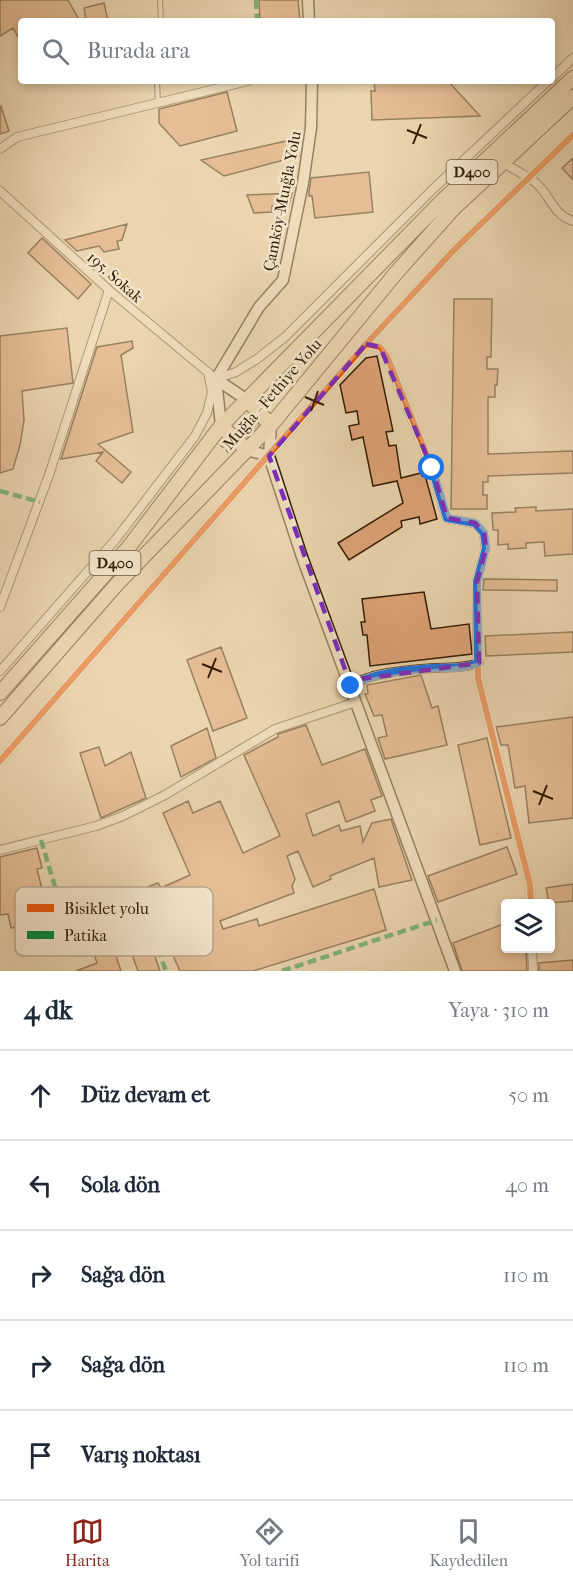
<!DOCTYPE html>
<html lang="tr">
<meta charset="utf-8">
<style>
:root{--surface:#fff;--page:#f6f6f7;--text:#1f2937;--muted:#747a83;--line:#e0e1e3;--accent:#8f2418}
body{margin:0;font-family:"IM FELL French Canon",serif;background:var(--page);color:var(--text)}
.controls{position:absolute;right:18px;bottom:18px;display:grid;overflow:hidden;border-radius:6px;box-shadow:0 3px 9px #0003}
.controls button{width:54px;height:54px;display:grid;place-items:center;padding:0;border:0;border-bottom:2px solid var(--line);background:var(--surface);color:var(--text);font:30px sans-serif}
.stop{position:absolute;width:18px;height:18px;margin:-14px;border:4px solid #1a73e8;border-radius:50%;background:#fff}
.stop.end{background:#1a73e8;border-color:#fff;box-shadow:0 2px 6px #0008}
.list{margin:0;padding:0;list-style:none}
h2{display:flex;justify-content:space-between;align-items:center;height:78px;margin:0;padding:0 24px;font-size:26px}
h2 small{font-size:20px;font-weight:400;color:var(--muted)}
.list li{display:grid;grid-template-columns:39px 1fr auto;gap:18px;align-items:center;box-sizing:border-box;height:90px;padding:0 24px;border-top:2px solid var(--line)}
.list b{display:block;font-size:22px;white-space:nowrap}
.list em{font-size:20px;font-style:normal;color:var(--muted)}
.icon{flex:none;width:33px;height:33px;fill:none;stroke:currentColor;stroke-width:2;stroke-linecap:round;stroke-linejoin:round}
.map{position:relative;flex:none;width:573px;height:971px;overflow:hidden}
.search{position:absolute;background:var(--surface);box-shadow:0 3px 9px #0003;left:18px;right:18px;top:18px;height:66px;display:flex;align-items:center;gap:15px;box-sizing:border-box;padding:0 21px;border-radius:6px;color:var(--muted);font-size:22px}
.sheet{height:528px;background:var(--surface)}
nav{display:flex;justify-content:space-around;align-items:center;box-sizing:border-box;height:84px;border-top:2px solid var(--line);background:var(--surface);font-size:16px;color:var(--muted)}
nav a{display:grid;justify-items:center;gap:3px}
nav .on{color:var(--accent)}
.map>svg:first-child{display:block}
.green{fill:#bfbc85;stroke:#796c43;stroke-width:1.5}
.building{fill:#dfa378;stroke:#331c01;stroke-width:1.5}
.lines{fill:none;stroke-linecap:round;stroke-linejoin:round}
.lane-casing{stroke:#614a2c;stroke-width:6}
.street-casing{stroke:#614a2c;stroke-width:10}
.secondary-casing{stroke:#331c01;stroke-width:13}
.highway-casing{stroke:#331c01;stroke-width:16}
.path{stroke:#331c01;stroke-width:1.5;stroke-dasharray:4.5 3;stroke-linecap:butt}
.lane{stroke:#f2e4cb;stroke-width:4}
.street{stroke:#f2e4cb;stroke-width:8}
.secondary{stroke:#f2e4cb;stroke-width:10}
.highway{stroke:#ebd6af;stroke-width:14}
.quiet{stroke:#00873e;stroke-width:4.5;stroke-dasharray:9 4.5;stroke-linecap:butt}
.cycleway-casing{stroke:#f2e4cb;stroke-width:10}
.cycleway{stroke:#e8590c;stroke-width:6}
.route{stroke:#1a73e8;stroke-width:8}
.marked{fill:none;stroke:#7b2cbf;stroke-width:4.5;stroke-dasharray:12 8;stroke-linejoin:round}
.ticks{fill:none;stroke:#331c01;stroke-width:2}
.labels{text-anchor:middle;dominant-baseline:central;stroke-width:5;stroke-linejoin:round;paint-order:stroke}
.shield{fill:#f2e4cb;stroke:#6c583e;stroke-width:1.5}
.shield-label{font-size:15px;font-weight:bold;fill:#331c01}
.street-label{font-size:16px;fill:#331c01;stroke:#f2e4cb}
.key{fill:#f2e4cb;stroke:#b9a88e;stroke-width:1.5}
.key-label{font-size:16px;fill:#331c01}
</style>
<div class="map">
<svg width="573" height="971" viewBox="0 0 573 971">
<rect width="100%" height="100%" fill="#ebd6af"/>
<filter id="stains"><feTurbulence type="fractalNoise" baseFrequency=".00333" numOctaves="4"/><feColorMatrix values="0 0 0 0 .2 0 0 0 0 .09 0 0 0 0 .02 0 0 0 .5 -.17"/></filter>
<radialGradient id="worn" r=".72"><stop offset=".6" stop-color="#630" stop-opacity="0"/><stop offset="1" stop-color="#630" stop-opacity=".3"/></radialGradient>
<!-- green -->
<path class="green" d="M239 427a10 10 0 1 1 20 0a10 10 0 1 1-20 0Z"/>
<!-- building -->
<path class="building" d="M0,0h68l10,18 -7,3h-50v21l-8,-14 -13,8z
M259,0h39l2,21h-40z
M104,3l4,18h-22l-2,-13z
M374,81h74l32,35 -108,4 -1,-29h4z
M227,92l10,39 -57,15 -21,-23v-14z
M1,106l8,25 -9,3v-27z
M295,139l4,17 -75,20 -23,-16z
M573,158v22l-11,-12z
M369,172l4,40 -58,6 -3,-22h-3v-4l2,-14z
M292,193l-3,12 -17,1v6l-18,1 -7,-18z
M127,224l-5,16 -5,1 2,8 -15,3 -5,-6 -22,5 -12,-11z
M42,238l49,46 -13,15 -50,-46z
M454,299h38l-1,58h-4v12h11l-1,16h-2v12h-7v57l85,-3v22l-85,3v6h-5v13h4v14h-36z
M67,328l6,55 -51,8 2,29 -4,25 -7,24 -13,4v-137z
M132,341l1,7 -12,7 12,77 -35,12 33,28 -9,11 -26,-22 7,-9 -42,7 36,-112z
M377,356l16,75 -7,1 3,14 7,-1 5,33 20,-5 1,3 3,-1 12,44 -17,5 -1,-7 -18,4 1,6 -53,33 -11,-17 65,-40 -6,-22 -24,5 -10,-49 -11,3 -3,-14 10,-2 -2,-13 -11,2 -6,-28 26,-27z
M536,507v4l37,-2v45l-28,2 -1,-14 -18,1v5l-18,1v-5l-10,1v-15h-5l-1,-17 24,-1 -1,-4z
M484,579l73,1v11l-74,-1z
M424,592l7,37 38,-5 3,30 -102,12 -3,-31h-4l-2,-13h4l-3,-23z
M573,632v20l-87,4 -1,-20z
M221,647l26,71 -34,13 -26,-71z
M421,675l11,33 6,-2 9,39 -62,14 -7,-21 9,-2 -5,-21 -8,1 -9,-22h3l-1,-9z
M573,717v101l-44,5 -4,-37 -10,2 -7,-43h-7l-5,-18z
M306,725l16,40 43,-16 17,47 -11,4 4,11 -29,11 -7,-21 -33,13 7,22 26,-11 2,6 19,-5 3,16 9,-19 19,-4 21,61 -33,7 -5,-29 -44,18 1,3 -18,8 -15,-36 -11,5 8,23 -3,7 2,7 -74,28 3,8 34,-10 2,7 115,-37 12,41 -133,41h-73l-18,-40 18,-9 -5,-12 -32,14 -14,-30 29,-11 3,5 29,-13 -27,-62 25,-12 5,12 27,-12 23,52 37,-17 -36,-81 34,-18v-3z
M207,728l9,30 -35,19 -10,-31z
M487,738l24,100 -31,7 -22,-100z
M99,747l6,19 26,-14 15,46 -45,20 -21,-65z
M507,847l10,27 -79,28 -10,-26z
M37,848l5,20 -5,1 6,24 8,-2 8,27 -48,10 -3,-14 -8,1v-58z
M573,884v17l-24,2 -3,-15z
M506,923v25h20l1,23h-65l-9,-28z
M112,944l9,27h-45l21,-8 -4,-12z
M151,945l9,26h-22l-7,-19z
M573,960v11h-34v-8z"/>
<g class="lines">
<!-- lane casing -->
<g class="lane-casing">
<path id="lane" d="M160,0l1,21
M157,81l1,22"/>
</g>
<!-- street casing -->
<g class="street-casing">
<path id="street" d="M552,78l21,-20
M0,149l17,-12 231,-56
M503,163c11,6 23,12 33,20 14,12 18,33 37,38
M0,191l109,99 107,89 20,-7 21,-13 28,-22 147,-147 116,-109
M366,344l14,3 7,9 45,112 15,50 28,5 9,10 2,15 -9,34 1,96 52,207 1,18
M0,607l49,-132 60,-185
M0,671l116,-132 79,-103 12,-23 5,-21 -4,-20
M351,686c20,-14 56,-16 81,-18 16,-1 31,1 47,-5
M0,761l366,-417 89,-95 118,-114
M0,850l96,-24 27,-10 42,-21 110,-66 81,-27
M532,948l1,23"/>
</g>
<!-- secondary casing -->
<g class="secondary-casing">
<path id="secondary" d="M308,0l1,21
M216,379l43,-72 24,-27 20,-97 8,-55 1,-47
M216,379l5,47
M216,379l31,21
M271,425l-2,31 33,101 153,414
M247,450l22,6"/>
</g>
<!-- highway casing -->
<g class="highway-casing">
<path id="highway" d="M247,400l24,25
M221,426l26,24
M0,693l128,-145 93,-122 222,-226 130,-122
M0,718l117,-134 154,-159 125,-152 57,-64 120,-112"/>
</g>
<!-- path -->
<path class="path" d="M263,398l10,9
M220,445l10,9"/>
<!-- lane -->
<use href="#lane" class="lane"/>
<!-- street -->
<use href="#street" class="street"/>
<!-- secondary -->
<use href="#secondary" class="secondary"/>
<!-- highway -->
<use href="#highway" class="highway"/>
<!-- quiet -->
<path class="quiet" d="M256,0l1,21
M0,491l40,11
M41,840l33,110 6,5 66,-24 6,2 14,38
M282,971l155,-51"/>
<!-- cycleway casing -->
<g class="cycleway-casing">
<path id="cycleway" d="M366,344l14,3 7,9 45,112 15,50 28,5 9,10 2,15 -9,34 1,96 52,207 1,18
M0,761l366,-417 89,-95 118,-114"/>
</g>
<!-- cycleway -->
<use href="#cycleway" class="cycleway"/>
</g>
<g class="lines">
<!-- route -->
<path class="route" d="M351,686c20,-13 56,-16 81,-18 16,-1 31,1 46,-5l-1,-81 9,-34 -2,-15 -9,-10 -28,-5 -15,-50"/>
</g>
<!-- marked area -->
<path d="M0 0H573V971H0ZM366,344l14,3 52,121 15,50 28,5 9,10 2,15 -9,34 2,81 -118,16 -10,7 -82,-230z" fill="#ebd6af" fill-opacity=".55" fill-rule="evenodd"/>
<path class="marked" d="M366,344l14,3 52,121 15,50 28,5 9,10 2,15 -9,34 2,81 -118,16 -10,7 -82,-230z"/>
<!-- ticks -->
<path class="ticks" d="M407,130l20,8M413,144l8,-20M305,397l19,8M311,411l7,-20M202,664l20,8M208,678l8,-20M533,791l20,8M539,805l8,-20"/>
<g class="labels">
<!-- shield labels -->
<g class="shield">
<rect x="446.5" y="160" width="51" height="24" rx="4.5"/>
<rect x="89.5" y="551" width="51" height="24" rx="4.5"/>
</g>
<g class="shield-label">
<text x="472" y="172">D400</text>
<text x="115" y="563">D400</text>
</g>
<!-- street labels -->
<g class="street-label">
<text transform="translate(282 201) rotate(-79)">Çamköy-Muığla Yolu</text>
<text transform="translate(115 277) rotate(41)">195. Sokak</text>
<text transform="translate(272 394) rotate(-49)">Muğla - Fethiye Yolu</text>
</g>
</g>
<!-- legend -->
<rect x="15" y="887" width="198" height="69" rx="9" class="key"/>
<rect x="27" y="904" width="27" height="8" fill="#e8590c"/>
<rect x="27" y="931" width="27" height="8" fill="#00873e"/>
<g class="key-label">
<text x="64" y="914">Bisiklet yolu</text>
<text x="64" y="941">Patika</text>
</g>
<rect width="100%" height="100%" filter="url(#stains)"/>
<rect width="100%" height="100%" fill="url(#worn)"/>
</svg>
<div class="controls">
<button><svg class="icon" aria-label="layers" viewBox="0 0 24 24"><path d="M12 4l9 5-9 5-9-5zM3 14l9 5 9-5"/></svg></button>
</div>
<div class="stop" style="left:432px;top:468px"></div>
<div class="stop end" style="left:351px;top:686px"></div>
<div class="search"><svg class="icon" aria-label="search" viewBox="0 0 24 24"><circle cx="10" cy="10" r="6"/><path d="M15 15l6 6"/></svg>Burada ara</div>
</div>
<section class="sheet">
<h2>4 dk<small>Yaya · 310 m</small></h2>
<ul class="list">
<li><svg class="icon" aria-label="ahead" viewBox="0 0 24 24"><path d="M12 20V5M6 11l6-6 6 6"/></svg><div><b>Düz devam et</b></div><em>50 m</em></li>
<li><svg class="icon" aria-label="left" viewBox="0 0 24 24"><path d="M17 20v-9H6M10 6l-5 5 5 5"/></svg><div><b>Sola dön</b></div><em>40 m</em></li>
<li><svg class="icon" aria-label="right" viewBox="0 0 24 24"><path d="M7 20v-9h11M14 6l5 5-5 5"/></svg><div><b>Sağa dön</b></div><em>110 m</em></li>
<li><svg class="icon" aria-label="right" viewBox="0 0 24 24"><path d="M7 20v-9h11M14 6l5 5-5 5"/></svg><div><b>Sağa dön</b></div><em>110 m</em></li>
<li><svg class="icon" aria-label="arrive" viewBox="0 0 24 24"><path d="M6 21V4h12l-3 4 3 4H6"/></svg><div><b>Varış noktası</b></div></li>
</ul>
</section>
<nav>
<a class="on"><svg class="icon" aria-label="map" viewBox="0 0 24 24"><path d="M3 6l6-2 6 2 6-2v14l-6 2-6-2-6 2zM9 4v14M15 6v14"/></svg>Harita</a>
<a><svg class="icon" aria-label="directions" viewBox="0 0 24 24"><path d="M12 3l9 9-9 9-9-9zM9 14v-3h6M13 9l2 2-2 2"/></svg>Yol tarifi</a>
<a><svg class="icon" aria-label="saved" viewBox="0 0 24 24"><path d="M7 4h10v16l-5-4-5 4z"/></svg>Kaydedilen</a>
</nav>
